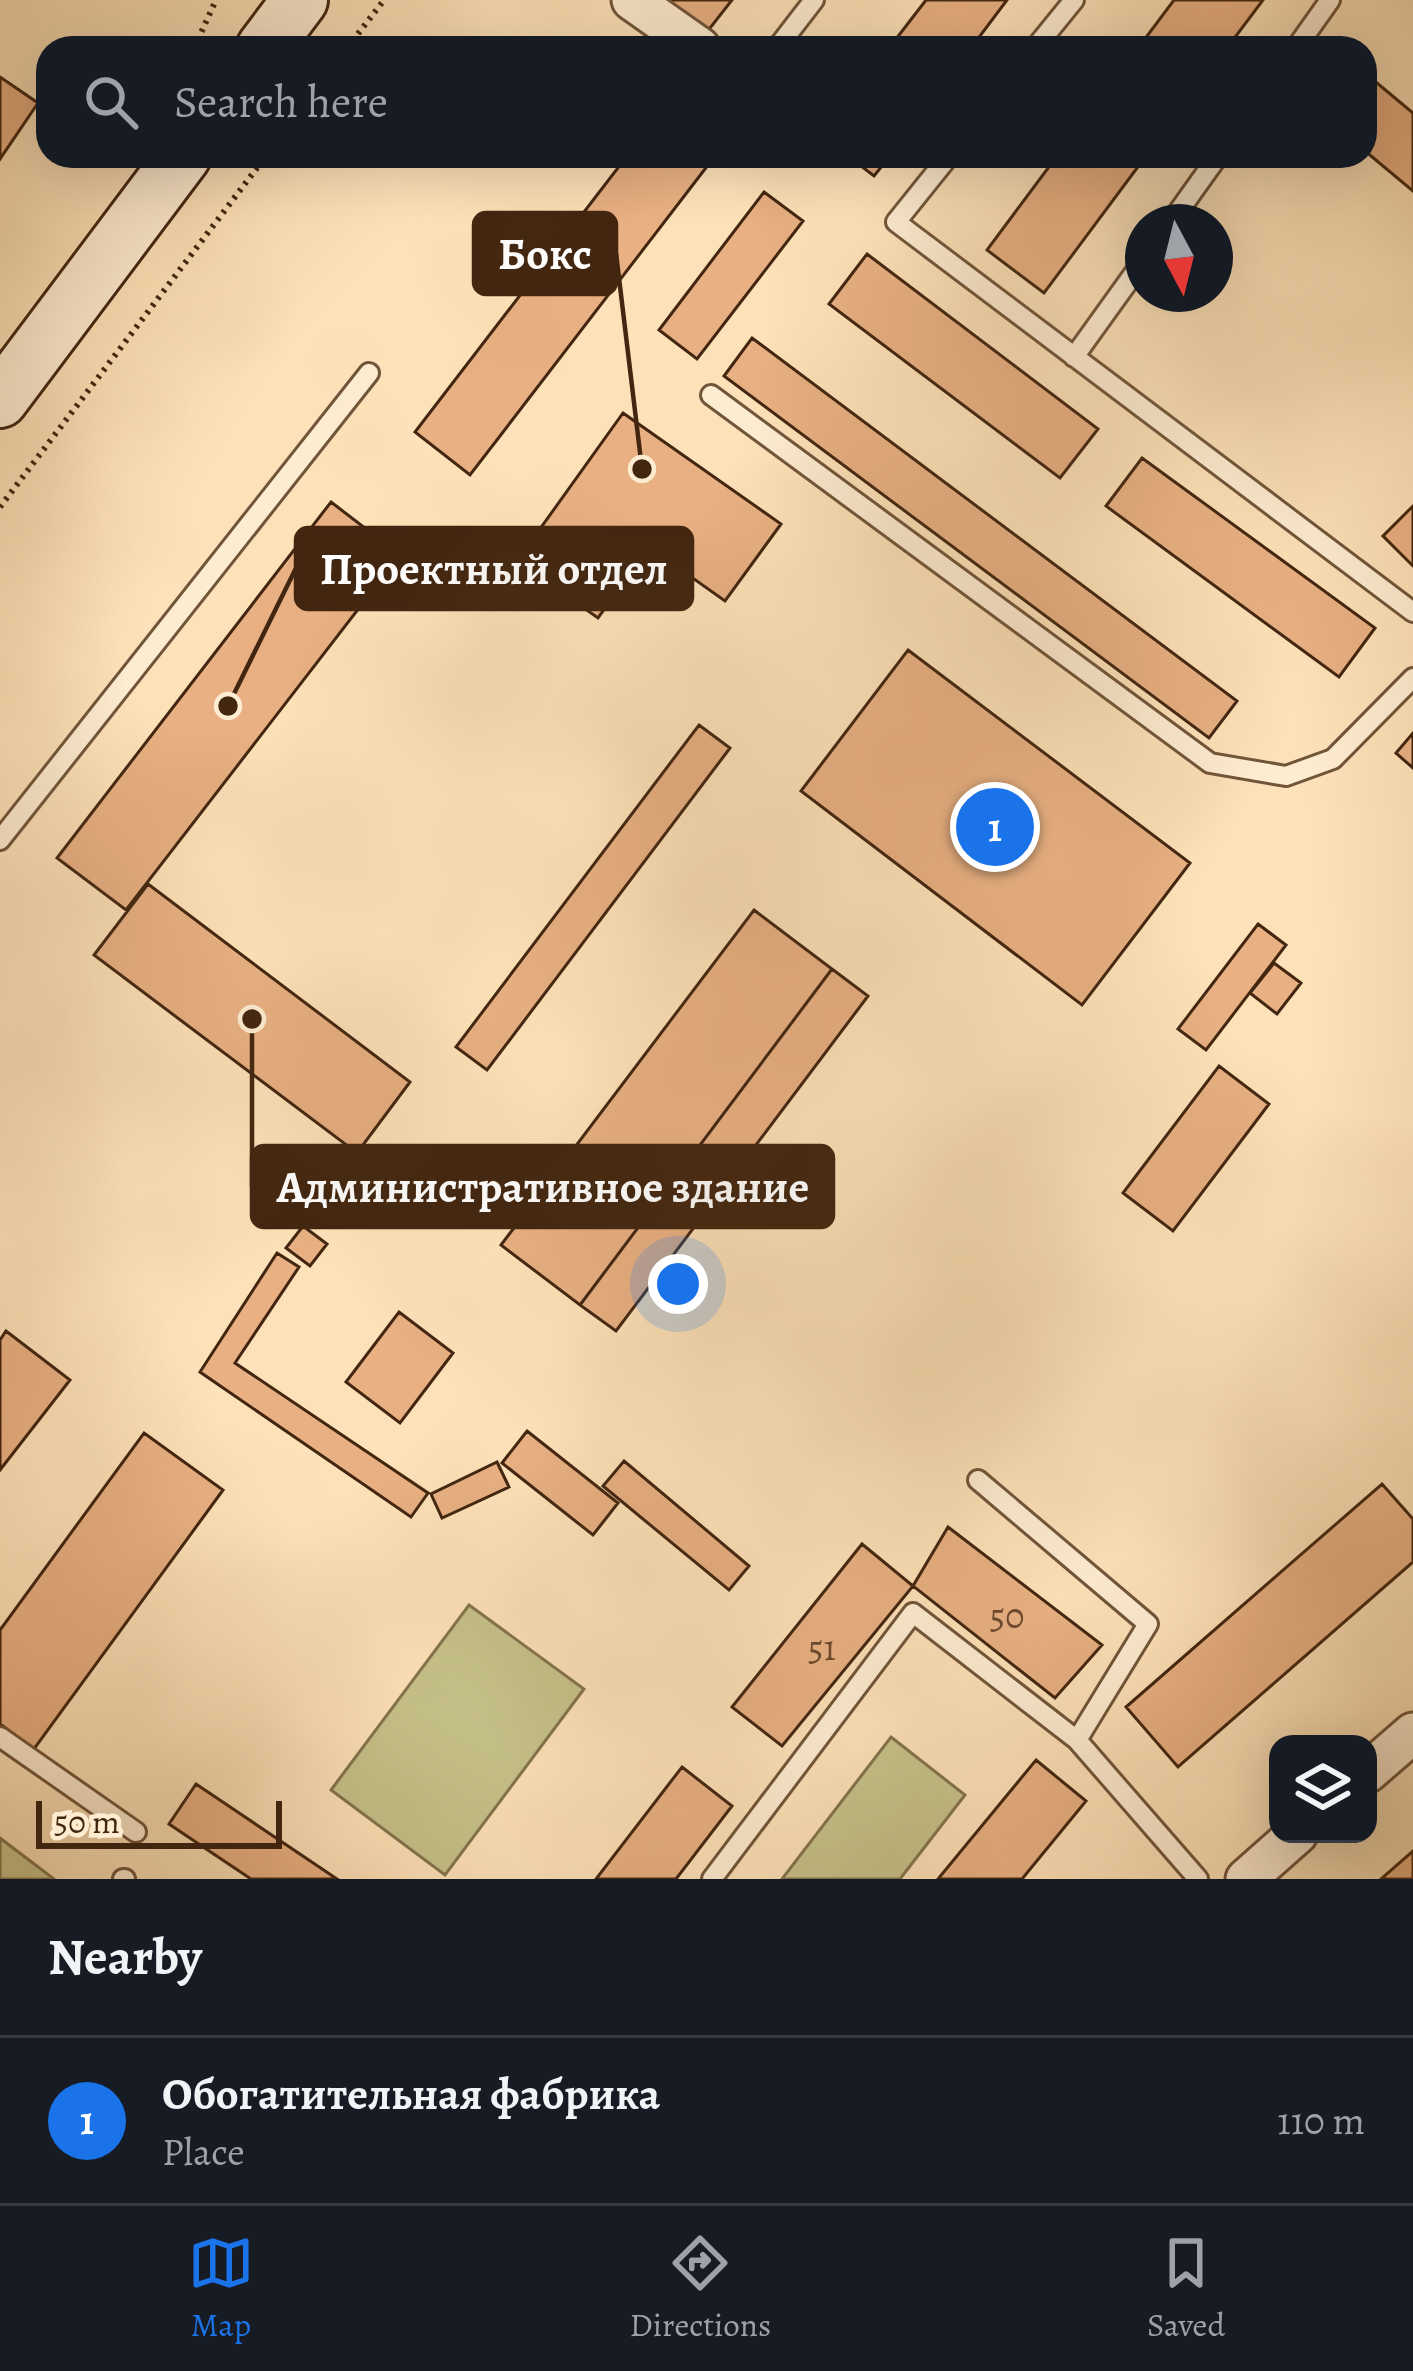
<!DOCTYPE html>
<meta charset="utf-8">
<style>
:root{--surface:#171b24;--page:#20242c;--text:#f1f3f6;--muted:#9ea1a6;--line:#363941;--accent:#1a73e8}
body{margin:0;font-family:Alegreya,serif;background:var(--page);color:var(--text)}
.controls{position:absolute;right:36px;bottom:36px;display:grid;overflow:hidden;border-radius:24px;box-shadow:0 12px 48px #0002}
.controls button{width:108px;height:108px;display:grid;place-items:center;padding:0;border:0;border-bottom:3px solid var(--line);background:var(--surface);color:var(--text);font:60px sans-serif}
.compass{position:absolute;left:1125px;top:204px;width:108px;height:108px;border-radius:50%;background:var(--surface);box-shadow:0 12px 48px #0002;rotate:173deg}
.scale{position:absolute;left:36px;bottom:30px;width:246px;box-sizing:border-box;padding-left:12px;border:6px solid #422610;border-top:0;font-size:33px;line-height:42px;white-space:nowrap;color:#422610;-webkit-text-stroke:9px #feecd1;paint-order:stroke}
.you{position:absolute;left:678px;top:1284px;width:42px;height:42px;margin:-30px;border:9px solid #fff;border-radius:50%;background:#1a73e8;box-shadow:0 0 0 18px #1a73e833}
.badge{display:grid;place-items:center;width:78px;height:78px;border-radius:50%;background:var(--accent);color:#fff;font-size:39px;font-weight:700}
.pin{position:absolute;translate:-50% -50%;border:6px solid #fff;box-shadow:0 3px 12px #0006}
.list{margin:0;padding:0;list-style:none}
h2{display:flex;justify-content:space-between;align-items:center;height:156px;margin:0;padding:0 48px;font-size:51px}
h2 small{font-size:39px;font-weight:400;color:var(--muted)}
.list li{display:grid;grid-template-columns:78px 1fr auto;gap:36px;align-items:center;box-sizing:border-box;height:168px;padding:0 48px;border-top:3px solid var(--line)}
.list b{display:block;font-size:45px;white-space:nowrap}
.list p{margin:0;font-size:39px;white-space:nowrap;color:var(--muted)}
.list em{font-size:39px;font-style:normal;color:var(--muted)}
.icon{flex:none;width:66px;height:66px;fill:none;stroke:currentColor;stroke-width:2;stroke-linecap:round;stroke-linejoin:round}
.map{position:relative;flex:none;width:1413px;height:1879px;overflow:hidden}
.search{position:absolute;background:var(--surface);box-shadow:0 12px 48px #0002;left:36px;right:36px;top:36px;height:132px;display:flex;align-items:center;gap:30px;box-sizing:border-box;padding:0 42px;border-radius:36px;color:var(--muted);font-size:45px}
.sheet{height:324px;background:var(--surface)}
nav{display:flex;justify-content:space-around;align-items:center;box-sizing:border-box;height:168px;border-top:3px solid var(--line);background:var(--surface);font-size:33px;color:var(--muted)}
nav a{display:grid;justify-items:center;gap:6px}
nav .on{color:var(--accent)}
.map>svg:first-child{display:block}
.green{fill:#c6c18a;stroke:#84744d;stroke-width:3}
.building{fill:#e8b083;stroke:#422610;stroke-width:3}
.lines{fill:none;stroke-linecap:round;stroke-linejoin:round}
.lane-casing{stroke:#71553a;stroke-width:24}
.street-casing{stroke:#71553a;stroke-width:45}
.secondary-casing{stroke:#422610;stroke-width:60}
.path{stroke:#422610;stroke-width:6;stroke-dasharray:3 6;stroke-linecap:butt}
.lane{stroke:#feecd1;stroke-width:18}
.street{stroke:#feecd1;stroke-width:39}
.secondary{stroke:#feecd1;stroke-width:54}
.labels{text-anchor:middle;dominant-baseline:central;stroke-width:9;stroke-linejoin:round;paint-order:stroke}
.number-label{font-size:36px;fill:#6c482d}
.leader{fill:none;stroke:#422610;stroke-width:4.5}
.callout-dot{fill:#422610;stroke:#feecd1;stroke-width:4.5}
.callout{fill:#422610;stroke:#422610;stroke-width:4.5}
.callout-label{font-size:45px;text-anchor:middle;font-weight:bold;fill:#fff}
</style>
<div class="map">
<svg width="1413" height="1879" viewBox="0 0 1413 1879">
<rect width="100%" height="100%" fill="#fde1b8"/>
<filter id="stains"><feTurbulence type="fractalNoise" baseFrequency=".00167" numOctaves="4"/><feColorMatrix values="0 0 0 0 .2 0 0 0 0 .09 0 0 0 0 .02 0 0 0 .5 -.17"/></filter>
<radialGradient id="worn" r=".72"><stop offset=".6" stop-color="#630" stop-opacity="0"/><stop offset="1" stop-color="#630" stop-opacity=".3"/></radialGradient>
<!-- green -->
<path class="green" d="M469,1605l115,84 -139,186 -114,-85z
M891,1737l74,58 -65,84h-118z
M0,1838l54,41h-54z"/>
<!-- building -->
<path class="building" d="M664,0h68l-29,37z
M926,0h81l-36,48h-82z
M1174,0h89l-36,48h-89z
M1365,73l48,40v78l-48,-40z
M0,77l38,26 -38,56z
M627,156h88l-245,319 -55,-43z
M848,156h42l-16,20z
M1057,156h89l-102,137 -57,-43z
M764,192l39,29 -106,138 -38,-29z
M867,254l231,175 -38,49 -231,-174z
M752,338l485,363 -28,37 -485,-362z
M623,413l158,111 -56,77 -76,-54 -51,71 -81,-57z
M1142,458l233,170 -36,49 -233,-171z
M331,502l69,53 -274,355 -69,-52z
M1413,506v60l-30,-30z
M908,650l282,213 -108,142 -281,-214z
M699,725l31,23 -243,322 -31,-23z
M1413,733v35l-17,-15z
M148,884l262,198 -53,71 -263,-198z
M754,910l78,59 -252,336 -79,-60z
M1258,924l28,21 -80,105 -28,-21z
M1274,963l27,20 -24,31 -27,-21z
M832,969l36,27 -252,335 -36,-26z
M1219,1066l50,38 -96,127 -50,-38z
M303,1226l24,18 -17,22 -24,-18z
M277,1253l22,14 -64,96 193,130 -17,24 -211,-145z
M399,1312l54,41 -53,70 -54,-41z
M6,1331l64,49 -70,90v-130z
M527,1431l91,72 -25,32 -91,-72z
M144,1433l79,57 -189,259 -34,-25v-94z
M624,1461l125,105 -20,24 -126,-104z
M497,1462l12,25 -67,31 -11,-24z
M1382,1484l31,35v43l-235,205 -52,-60z
M948,1527l154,118 -47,53 -142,-112z
M862,1544l51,42 -131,160 -50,-39z
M1036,1760l50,41 -64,78h-84z
M682,1767l50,39 -56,73h-80z
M196,1784l141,95h-86l-82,-55z
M1413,1851v28h-32z"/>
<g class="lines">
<!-- lane casing -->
<g class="lane-casing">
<path id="lane" d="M777,48l37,-48
M1035,48l39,-48
M1296,48l34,-48
M949,156l-53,66 517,390
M1171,222l47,-66
M1074,357l69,-96
M711,395l499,368 76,13 47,-17 80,-81
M0,840l369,-467
M978,1480l170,144 -71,116
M0,1737l136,95
M123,1879h2
M712,1879l201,-266 164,127 121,139"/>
</g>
<!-- street casing -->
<g class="street-casing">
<path id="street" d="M632,0l68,48
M1368,1772l45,-39
M1246,1879l51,-45"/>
</g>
<!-- secondary casing -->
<g class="secondary-casing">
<path id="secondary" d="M264,48l36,-48
M0,400l183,-244"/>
</g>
<!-- path -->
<path class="path" d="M194,48l22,-48
M347,48l37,-48
M0,507l266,-351"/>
<!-- lane -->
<use href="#lane" class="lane"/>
<!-- street -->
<use href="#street" class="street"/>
<!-- secondary -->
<use href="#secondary" class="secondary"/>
</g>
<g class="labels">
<!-- number labels -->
<g class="number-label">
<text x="1007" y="1615">50</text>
<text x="822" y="1647">51</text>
</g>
</g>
<!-- callouts -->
<path class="leader" d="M642 469L616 253M228 706L296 568M252 1019L252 1187"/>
<g class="callout-dot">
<circle cx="642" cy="469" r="12"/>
<circle cx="228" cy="706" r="12"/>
<circle cx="252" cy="1019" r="12"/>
</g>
<g class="callout">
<rect x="474" y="213" width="142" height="81" rx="12"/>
<rect x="296" y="528" width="396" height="81" rx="12"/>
<rect x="252" y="1146" width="581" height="81" rx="12"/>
</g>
<g class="callout-label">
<text x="545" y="269">Бокс</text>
<text x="494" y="584">Проектный отдел</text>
<text x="543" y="1202">Административное здание</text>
</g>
<rect width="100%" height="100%" filter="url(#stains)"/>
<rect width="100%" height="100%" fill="url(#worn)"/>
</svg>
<div class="controls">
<button><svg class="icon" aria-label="layers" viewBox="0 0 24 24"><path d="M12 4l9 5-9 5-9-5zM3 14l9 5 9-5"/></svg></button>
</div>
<svg class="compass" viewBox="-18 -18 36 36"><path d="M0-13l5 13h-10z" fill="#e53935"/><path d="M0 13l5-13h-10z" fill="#9ea1a6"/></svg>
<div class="scale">50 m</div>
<div class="you"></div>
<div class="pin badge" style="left:995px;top:827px">1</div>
<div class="search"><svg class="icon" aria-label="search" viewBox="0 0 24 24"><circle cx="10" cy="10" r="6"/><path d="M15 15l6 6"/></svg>Search here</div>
</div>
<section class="sheet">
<h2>Nearby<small></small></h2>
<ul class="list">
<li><span class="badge">1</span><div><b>Обогатительная фабрика</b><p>Place</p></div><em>110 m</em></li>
</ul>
</section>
<nav>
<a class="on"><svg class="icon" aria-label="map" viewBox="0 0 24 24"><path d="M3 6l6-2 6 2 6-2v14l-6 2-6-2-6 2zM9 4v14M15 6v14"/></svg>Map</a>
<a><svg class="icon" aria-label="directions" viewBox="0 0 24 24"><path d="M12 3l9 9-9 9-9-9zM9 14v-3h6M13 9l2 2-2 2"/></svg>Directions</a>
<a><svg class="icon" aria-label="saved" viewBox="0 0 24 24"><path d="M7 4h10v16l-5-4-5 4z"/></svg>Saved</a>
</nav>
